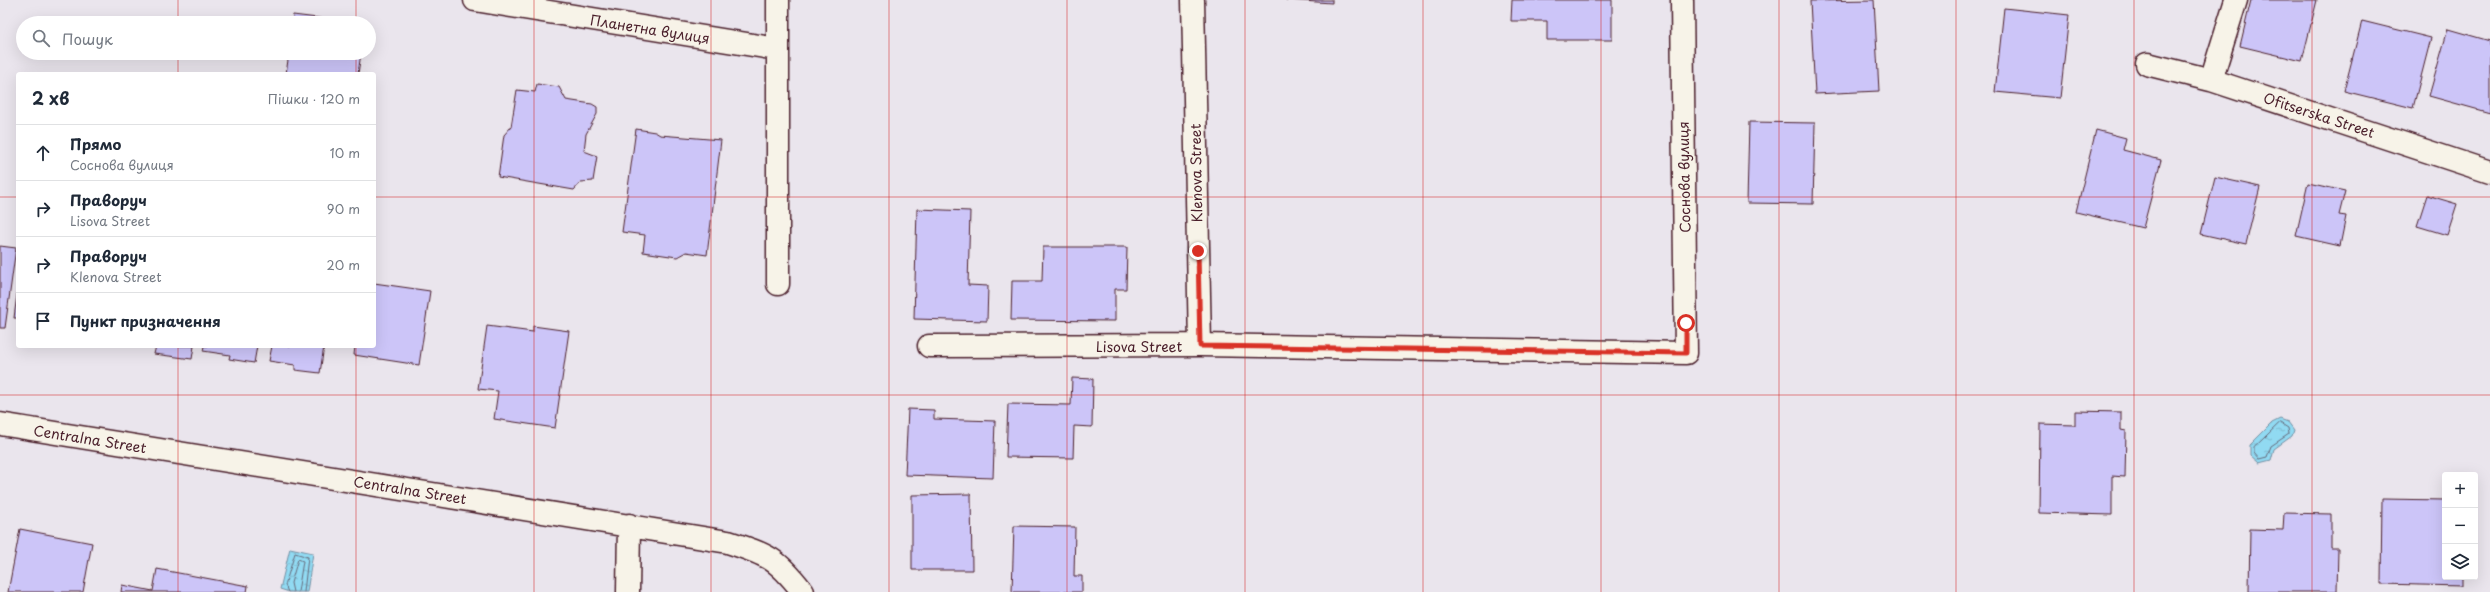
<!DOCTYPE html>
<html lang="uk">
<meta charset="utf-8">
<style>
:root{--surface:#fff;--page:#f2f2f3;--text:#1f2937;--muted:#747a83;--line:#e0e1e3}
body{margin:0;font-family:"Playpen Sans",sans-serif;background:var(--page);color:var(--text)}
.controls{position:absolute;right:12px;bottom:12px;display:grid;overflow:hidden;border-radius:4px;box-shadow:0 4px 16px #0002}
.controls button{width:36px;height:36px;display:grid;place-items:center;padding:0;border:0;border-bottom:1px solid var(--line);background:var(--surface);color:var(--text);font:20px sans-serif}
.stop{position:absolute;width:12px;height:12px;margin:-9px;border:3px solid #d93025;border-radius:50%;background:#fff}
.stop.end{background:#d93025;border-color:#fff;box-shadow:0 1px 4px #0008}
.list{margin:0;padding:0;list-style:none}
h2{display:flex;justify-content:space-between;align-items:center;height:52px;margin:0;padding:0 16px;font-size:17px}
h2 small{font-size:13px;font-weight:400;color:var(--muted)}
.list li{display:grid;grid-template-columns:26px 1fr auto;gap:12px;align-items:center;box-sizing:border-box;height:56px;padding:0 16px;border-top:1px solid var(--line)}
.list b{display:block;font-size:15px;white-space:nowrap}
.list p{margin:0;font-size:13px;white-space:nowrap;color:var(--muted)}
.list em{font-size:13px;font-style:normal;color:var(--muted)}
.icon{flex:none;width:22px;height:22px;fill:none;stroke:currentColor;stroke-width:2;stroke-linecap:round;stroke-linejoin:round}
.map{position:relative;flex:none;width:2490px;height:592px;overflow:hidden}
.search{position:absolute;background:var(--surface);box-shadow:0 4px 16px #0002;left:16px;top:16px;width:360px;height:44px;display:flex;align-items:center;gap:10px;box-sizing:border-box;padding:0 14px;border-radius:22px;color:var(--muted);font-size:15px}
.panel{position:absolute;background:var(--surface);box-shadow:0 4px 16px #0002;left:16px;top:72px;width:360px;height:276px;border-radius:4px}
.map>svg:first-child{display:block}
.water{fill:url(#water-ripples);stroke:#758fa2}
.lines{fill:none;stroke-linecap:round;stroke-linejoin:round}
.shore{stroke:#666a7b;stroke-width:1}
.building{fill:#ccc5f8;stroke:#4a1f2b}
.minor-casing{stroke:#4a1f2b;stroke-width:25}
.minor{stroke:#f7f3e8;stroke-width:22}
.route{stroke:#d93025;stroke-width:5}
.grid{fill:none;stroke:#d62828;stroke-width:1;stroke-opacity:0.55}
.labels{text-anchor:middle;dominant-baseline:central;stroke-width:3;stroke-linejoin:round;paint-order:stroke}
.street-label{font-size:14px;fill:#4a1f2b;stroke:#f7f3e8}
</style>
<div class="map">
<svg width="2490" height="592" viewBox="0 0 2490 592">
<defs>
<pattern id="water-ripples" width="26" height="14" patternUnits="userSpaceOnUse"><rect width="26" height="14" fill="#91daf2"/><path d="M2 4q2-2 4 0t4 0M15 11q2-2 4 0t4 0" fill="none" stroke="#7fbbd0"/></pattern>
</defs>
<rect width="100%" height="100%" fill="#eae5ed"/>
<filter id="ink" filterUnits="userSpaceOnUse"><feTurbulence type="fractalNoise" baseFrequency=".025" numOctaves="2"/><feDisplacementMap in="SourceGraphic" scale="8" xChannelSelector="R" yChannelSelector="G"/><feConvolveMatrix kernelMatrix="1 2 1 2 8 2 1 2 1" color-interpolation-filters="sRGB"/></filter>
<g filter="url(#ink)">
<!-- water -->
<path class="water" d="M2280,419l8,3 6,8 -2,6 -18,13 -3,11 -12,3 -9,-8v-10l22,-22z
M290,548l23,5 -6,39h-18l-9,-3z"/>
<g class="lines">
<!-- shore -->
<path class="shore" d="M2280,423l8,5 1,6 -18,12 -4,11 -8,2 -5,-6v-5z
M288,592l-3,-7 10,-32 13,4 -4,35
M293,592l-2,-9 7,-24 5,2 -5,31"/>
</g>
<!-- building -->
<path class="building" d="M1286,0h46v3z
M1512,0h100v40h-65v-19h-36z
M1874,0l5,91 -64,3 -5,-93z
M2251,0h66l-15,61 -62,-15z
M2004,8l65,7 -9,83 -65,-6z
M293,15l65,8h-66z
M2362,21l69,17 -18,70 -69,-17z
M2448,29l42,12v72l-61,-17z
M289,53h72l-3,21h-72z
M537,84l22,3 7,13 26,4 5,3v7l-11,20 -2,17 13,5 -4,25 -12,1 -7,8 -76,-13 6,-42 7,-8 6,-37 18,2z
M1749,122l66,1 -2,81 -66,-1z
M636,129l19,3 5,3 61,5 -14,115 -21,-3 -9,5 -34,-5 2,-17 -23,-3z
M2096,130l30,8 -3,12 38,10 -18,68 -67,-16z
M2215,177l45,10 -14,57 -45,-10z
M2308,183l37,8 -6,24 7,1 -6,30 -44,-10z
M2427,195l30,9 -10,31 -30,-9z
M917,209l53,2 -2,74 20,1 -1,35 -73,-2z
M0,246l16,2 -11,80h-5z
M1043,247h84l-1,42h-11v32l-104,-1 1,-39h30z
M374,283l56,8 -11,74 -65,-10 1,-9h19z
M18,287v31h-4z
M487,326l46,6v-6l36,5 -14,97 -61,-9 4,-28 -20,-2z
M156,346h38l-2,13 -38,-5z
M204,346h53l-3,17 -25,-4 1,-4 -27,-4z
M272,346h52l-4,27 -25,-3v-5l-26,-4z
M1072,378l21,1 -1,48 -18,-1 -1,32 -67,-1 2,-53 63,1z
M908,409l26,1v9l61,2 -2,57 -88,-3z
M2075,411l46,1v18l5,1 -1,46 -13,-1v39l-73,-2 1,-89 35,1z
M971,494l1,76h-60v-75z
M2382,499l63,1v77h17v9l-81,-2z
M2284,513l47,1v34h7l-1,44h-88l1,-63 33,1z
M1014,526l61,1 -1,49h8v16h-70z
M20,529l72,14 -9,49h-75z
M157,569l91,17 -1,6h-126l1,-7 31,6z"/>
<g class="lines">
<!-- minor casing -->
<g class="minor-casing">
<path id="minor" d="M475,0l302,49
M778,0v284
M1193,0l7,345
M2147,64l64,16 279,92
M2211,80l25,-80
M929,346l271,-1 486,8 -4,-353
M0,424l728,118c40,13 49,16 75,50
M628,592l1,-67"/>
</g>
<!-- minor -->
<use href="#minor" class="minor"/>
</g>
</g>
<g class="lines" filter="url(#ink)">
<!-- route -->
<path class="route" d="M1198,251l2,95 486,7v-30"/>
</g>
<!-- grid -->
<path class="grid" d="M178,0v23M356,0v23M534,0v592M711,0v592M889,0v592M1067,0v592M1245,0v592M1423,0v592M1601,0v592M1779,0v592M1956,0v592M2134,0v592M2312,0v592M178,53v21M356,53v21M0,197h18M374,197h2116M178,346v246M356,346v246M0,395h2490"/>
<g class="labels">
<!-- street labels -->
<g class="street-label">
<text transform="translate(650 29) rotate(9)">Планетна вулиця</text>
<text transform="translate(2319 115) rotate(18)">Ofitserska Street</text>
<text transform="translate(1196 173) rotate(-91)">Klenova Street</text>
<text transform="translate(1684 177) rotate(-91)">Соснова вулиця</text>
<text x="1139" y="346">Lisova Street</text>
<text transform="translate(90 439) rotate(9)">Centralna Street</text>
<text transform="translate(410 490) rotate(9)">Centralna Street</text>
</g>
</g>
</svg>
<div class="controls">
<button>+</button>
<button>−</button>
<button><svg class="icon" aria-label="layers" viewBox="0 0 24 24"><path d="M12 4l9 5-9 5-9-5zM3 14l9 5 9-5"/></svg></button>
</div>
<div class="stop" style="left:1686px;top:323px"></div>
<div class="stop end" style="left:1198px;top:251px"></div>
<div class="search"><svg class="icon" aria-label="search" viewBox="0 0 24 24"><circle cx="10" cy="10" r="6"/><path d="M15 15l6 6"/></svg>Пошук</div>
<section class="panel">
<h2>2 хв<small>Пішки · 120 m</small></h2>
<ul class="list">
<li><svg class="icon" aria-label="ahead" viewBox="0 0 24 24"><path d="M12 20V5M6 11l6-6 6 6"/></svg><div><b>Прямо</b><p>Соснова вулиця</p></div><em>10 m</em></li>
<li><svg class="icon" aria-label="right" viewBox="0 0 24 24"><path d="M7 20v-9h11M14 6l5 5-5 5"/></svg><div><b>Праворуч</b><p>Lisova Street</p></div><em>90 m</em></li>
<li><svg class="icon" aria-label="right" viewBox="0 0 24 24"><path d="M7 20v-9h11M14 6l5 5-5 5"/></svg><div><b>Праворуч</b><p>Klenova Street</p></div><em>20 m</em></li>
<li><svg class="icon" aria-label="arrive" viewBox="0 0 24 24"><path d="M6 21V4h12l-3 4 3 4H6"/></svg><div><b>Пункт призначення</b></div></li>
</ul>
</section>
</div>
